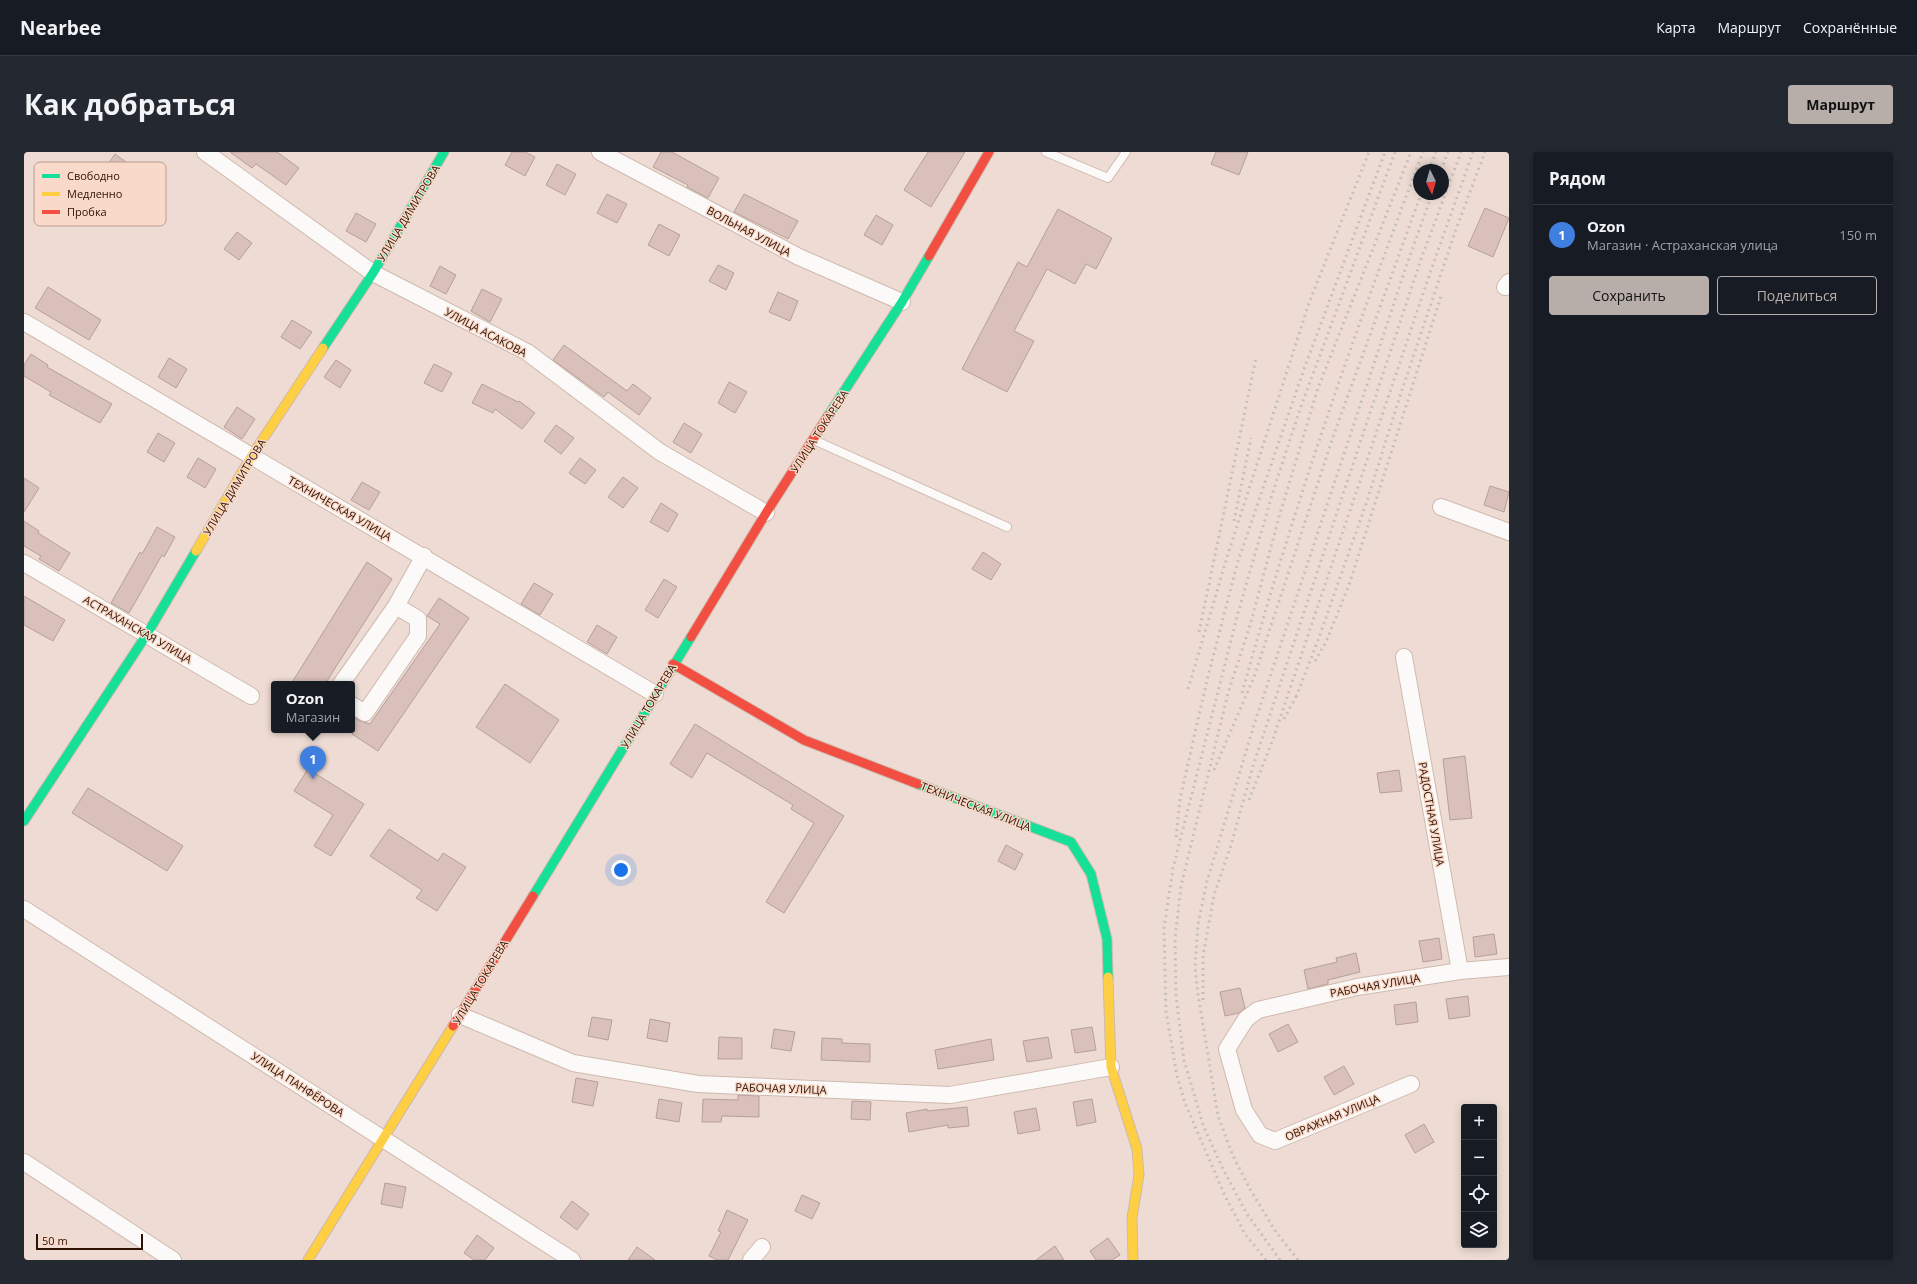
<!DOCTYPE html>
<html lang="ru">
<meta charset="utf-8">
<style>
:root{--surface:#171b24;--page:#242831;--text:#f1f3f6;--muted:#9ea1a6;--line:#363941;--accent:#b7aeaa}
body{margin:0;font-family:"Open Sans",sans-serif;background:var(--page);color:var(--text)}
.controls{position:absolute;right:12px;bottom:12px;display:grid;overflow:hidden;border-radius:4px;box-shadow:0 2px 10px #0003}
.controls button{width:36px;height:36px;display:grid;place-items:center;padding:0;border:0;border-bottom:1px solid var(--line);background:var(--surface);color:var(--text);font:20px sans-serif}
.compass{position:absolute;left:1389px;top:12px;width:36px;height:36px;border-radius:50%;background:var(--surface);box-shadow:0 2px 10px #0003;rotate:175deg}
.scale{position:absolute;left:12px;bottom:10px;width:107px;box-sizing:border-box;padding-left:4px;border:2px solid #2e1203;border-top:0;font-size:11px;line-height:14px;white-space:nowrap;color:#2e1203;-webkit-text-stroke:3px #f9d9c9;paint-order:stroke}
.you{position:absolute;left:597px;top:718px;width:14px;height:14px;margin:-10px;border:3px solid #fff;border-radius:50%;background:#1a73e8;box-shadow:0 0 0 6px #1a73e833}
.badge{display:grid;place-items:center;width:26px;height:26px;border-radius:50%;background:var(--accent);color:#fff;font-size:13px;font-weight:700}
.pin{position:absolute;translate:-50% -33px;filter:drop-shadow(0 1px 2px #0008)}
.pin::after{content:'';position:absolute;top:21px;width:14px;height:12px;background:inherit;clip-path:polygon(0 0,100% 0,50% 100%)}
.popup{position:absolute;left:247px;top:529px;width:84px;height:52px;box-sizing:border-box;display:grid;place-content:center;border-radius:4px;background:var(--surface);filter:drop-shadow(0 1px 3px #0005);font-size:13px;white-space:nowrap;color:var(--muted)}
.popup b{font-size:15px;color:var(--text)}
.popup::after{content:'';position:absolute;left:50%;top:100%;margin-left:-8px;border:8px solid transparent;border-top-color:var(--surface)}
.list{margin:0;padding:0;list-style:none}
h2{display:flex;justify-content:space-between;align-items:center;height:52px;margin:0;padding:0 16px;font-size:17px}
h2 small{font-size:13px;font-weight:400;color:var(--muted)}
.list li{display:grid;grid-template-columns:26px 1fr auto;gap:12px;align-items:center;box-sizing:border-box;height:60px;padding:0 16px;border-top:1px solid var(--line)}
.list b{display:block;font-size:15px;white-space:nowrap}
.list p{margin:0;font-size:13px;white-space:nowrap;color:var(--muted)}
.list em{font-size:13px;font-style:normal;color:var(--muted)}
.actions{display:flex;gap:8px;padding:12px 16px}
.actions a{flex:1;padding:9px 0;border:1px solid var(--accent);border-radius:4px;text-align:center;font-size:14px;color:var(--accent)}
.actions .main{background:var(--accent);color:#111}
.icon{flex:none;width:22px;height:22px;fill:none;stroke:currentColor;stroke-width:2;stroke-linecap:round;stroke-linejoin:round}
.map{position:relative;flex:none;width:1485px;height:1108px;overflow:hidden;border-radius:4px}
header{display:flex;align-items:center;gap:24px;box-sizing:border-box;height:56px;padding:0 20px;background:var(--surface);border-bottom:1px solid var(--line)}
header strong{font-size:19px}
nav{display:flex;gap:22px;margin-inline-start:auto;font-size:14px}
.intro{display:flex;align-items:center;justify-content:space-between;box-sizing:border-box;height:96px;padding:0 24px}
h1{margin:0;font-size:28px}
.button{padding:10px 18px;border-radius:4px;background:var(--accent);color:#111;font-size:14px;font-weight:700}
main{display:flex;gap:24px;padding:0 24px}
aside{flex:1;background:var(--surface);border-radius:4px;box-shadow:0 2px 10px #0003}
.map>svg:first-child{display:block}
.building{fill:#d9c0bb;stroke:#b69f99}
.lines{fill:none;stroke-linecap:round;stroke-linejoin:round}
.lane-casing{stroke:#cfb9ae;stroke-width:10}
.street-casing{stroke:#cfb9ae;stroke-width:18}
.fast-casing{stroke:#cfb9ae;stroke-width:11}
.slow-casing{stroke:#cfb9ae;stroke-width:11}
.jam-casing{stroke:#cfb9ae;stroke-width:11}
.lane{stroke:#fcfaf9;stroke-width:8}
.street{stroke:#fcfaf9;stroke-width:16}
.fast{stroke:#16e098;stroke-width:9}
.slow{stroke:#ffcf43;stroke-width:9}
.jam{stroke:#f24e42;stroke-width:9}
.rail{stroke:#c5bfbc;stroke-width:3;stroke-dasharray:2 4;stroke-linecap:butt}
.labels{text-anchor:middle;dominant-baseline:central;stroke-width:3;stroke-linejoin:round;paint-order:stroke}
.street-label{font-size:11px;fill:#2e1203;stroke:#f9d9c9}
.key{fill:#f9d9c9;stroke:#bc9d8e;stroke-width:1}
.key-label{font-size:11px;fill:#2e1203}
</style>
<header>
<strong>Nearbee</strong>
<nav><a>Карта</a><a>Маршрут</a><a>Сохранённые</a></nav>
</header>
<div class="intro"><h1>Как добраться</h1><a class="button">Маршрут</a></div>
<main>
<div class="map">
<svg width="1485" height="1108" viewBox="0 0 1485 1108">
<rect width="100%" height="100%" fill="#eedcd4"/>
<!-- building -->
<path class="building" d="M206,0h47l22,16 -13,17 -30,-21 -4,4z
M488,0h13l10,5 -10,19 -20,-11z
M637,0h11l47,26 -11,20 -21,-11 1,-2 -35,-18z
M904,0h37l-34,55 -27,-17z
M1192,0h32l-9,23 -28,-11z
M91,2l18,13 -3,4 27,20 -12,17 -17,-13 2,-3 -28,-20z
M533,12l19,10 -11,21 -19,-10z
M583,42l20,10 -10,19 -20,-10z
M720,42l54,27 -10,18 -54,-27z
M1461,56l24,10 -16,39 -25,-11z
M1034,57l54,29 -16,31 -10,-5 -11,20 -28,-15 -33,62 20,10 -27,51 -45,-23 56,-107 9,5z
M332,61l20,11 -10,18 -20,-11z
M852,63l17,10 -11,20 -18,-10z
M635,72l21,11 -11,21 -21,-11z
M213,80l15,11 -13,17 -15,-11z
M694,113l16,8 -8,17 -17,-9z
M416,114l16,9 -10,19 -16,-8z
M24,135l53,33 -12,20 -54,-32z
M458,137l20,10 -12,23 -19,-11z
M754,140l20,9 -8,20 -21,-9z
M268,168l20,12 -12,17 -19,-12z
M540,193l63,46 6,-7 18,14 -12,17 -31,-23 -4,5 -51,-37z
M7,202l17,11 -1,2 65,37 -12,19 -51,-28 2,-3 -27,-16v-11z
M145,206l18,11 -11,19 -18,-11z
M312,208l15,10 -11,18 -16,-11z
M410,212l18,9 -10,19 -18,-9z
M705,230l18,10 -12,21 -17,-10z
M458,232l36,18 1,-1 16,12 -13,16 -27,-20 -2,4 -21,-10z
M213,255l18,12 -13,20 -18,-12z
M660,271l18,11 -11,19 -18,-11z
M532,273l18,13 -13,16 -17,-13z
M134,281l17,10 -11,19 -17,-10z
M174,306l18,11 -11,19 -18,-11z
M556,306l16,12 -11,14 -16,-11z
M599,325l15,11 -15,20 -15,-11z
M0,326l15,10 -15,24z
M338,330l18,10 -11,18 -18,-10z
M1466,334l19,6 -5,20 -20,-7z
M637,351l17,11 -10,18 -18,-10z
M0,369l15,10 -1,2 32,20 -11,18 -20,-12 2,-3 -17,-10z
M133,375l18,10 -11,20 -2,-2 -33,58 -18,-10 29,-51 2,2z
M959,400l18,12 -10,16 -19,-11z
M343,410l25,17 -67,105h-34z
M640,427l13,8 -19,31 -13,-8z
M510,431l19,11 -13,21 -19,-11z
M0,444l41,24 -12,21 -29,-16z
M415,446l30,20 -91,133 -26,-17v-18l8,5 10,3 70,-100 -13,-8z
M573,473l20,12 -10,17 -20,-12z
M481,532l54,36 -29,43 -54,-36z
M671,572l149,92 -60,97 -18,-11 48,-79 -23,-14 2,-4 -86,-52 -15,25 -22,-14z
M1441,604l7,62 -22,2 -7,-61z
M284,617l56,35 -33,52 -17,-10 19,-31 -39,-24z
M1375,618l3,21 -22,2 -3,-20z
M64,636l95,58 -16,25 -95,-58z
M365,677l49,32 5,-8 23,14 -29,44 -21,-13 6,-8 -52,-34z
M982,693l17,9 -8,16 -17,-9z
M1470,782l3,20 -22,3 -2,-20z
M1415,786l3,21 -19,3 -4,-21z
M1332,801l4,19 -32,8v4l-20,5 -4,-19 33,-8 -1,-4z
M1216,836l5,20 -6,5 -14,3 -5,-24z
M1444,844l2,20 -21,3 -3,-20z
M1392,850l2,20 -22,3 -2,-20z
M568,865l20,3 -4,20 -20,-4z
M626,867l20,4 -3,19 -20,-4z
M1264,872l10,18 -20,10 -9,-18z
M1068,875l4,23 -21,3 -4,-23z
M750,877l21,3 -4,19 -20,-3z
M695,885l23,1v21h-24z
M1024,885l4,21 -25,4 -4,-21z
M798,886l20,1v4l28,1v18l-49,-2z
M967,887l3,21 -56,9 -3,-19z
M1320,914l10,18 -20,11 -10,-18z
M552,926l22,4 -5,24 -21,-4z
M714,943l21,1v21l-37,-1 -1,6h-19l1,-23 35,1z
M635,947l23,4 -3,19 -23,-4z
M1068,947l4,23 -19,4 -4,-24z
M828,949l19,1 -1,18 -19,-1z
M943,955l2,19 -21,2v-3l-39,7 -3,-19 21,-4v2z
M1012,956l4,22 -22,4 -4,-22z
M1400,972l10,18 -19,11 -10,-18z
M361,1031l21,4 -4,21 -21,-4z
M778,1043l18,8 -8,16 -17,-8z
M548,1049l17,13 -12,16 -17,-13z
M703,1058l21,10 -20,40h-11l-8,-4 12,-24 -3,-1z
M453,1083l17,13 -9,12h-11l-10,-7z
M1084,1086l12,17 -8,5h-16l-6,-9z
M1031,1094l9,14h-28z
M613,1095l18,13h-27z"/>
<g class="lines">
<!-- lane casing -->
<g class="lane-casing">
<path id="lane" d="M1022,0l62,26 18,-26
M790,288l193,87"/>
</g>
<!-- street casing -->
<g class="street-casing">
<path id="street" d="M181,0l168,121 154,79 133,100 106,61
M576,0l199,105 103,45
M1481,135l4,-5
M0,170l631,372
M1417,355l68,25
M0,411l227,133
M1380,505l56,314
M317,532l55,-78 28,-50
M328,553l13,8 53,-77v-17l-22,-13
M0,757l548,351
M436,863l113,48 125,21 252,11 161,-28
M1387,932l-136,57 -15,-6 -16,-25 -17,-61 19,-30 12,-9 99,-23 103,-16 49,-4
M0,1010l149,98
M727,1108l11,-13"/>
</g>
<!-- fast casing -->
<g class="fast-casing">
<path id="fast" d="M299,196l50,-75 71,-121
M804,264l74,-114 27,-46
M894,632l153,58 20,32 16,65 1,38
M0,669l123,-187 49,-83
M509,744l158,-259"/>
</g>
<!-- slow casing -->
<g class="slow-casing">
<path id="slow" d="M172,399l55,-94 72,-109
M1084,825l3,90 26,82 2,26 -7,43 1,42
M284,1108l145,-234"/>
</g>
<!-- jam casing -->
<g class="jam-casing">
<path id="jam" d="M905,104l60,-104
M667,485l75,-124 62,-97
M649,512l131,76 114,44
M429,874l80,-130"/>
</g>
<!-- lane -->
<use href="#lane" class="lane"/>
<!-- street -->
<use href="#street" class="street"/>
<!-- fast -->
<use href="#fast" class="fast"/>
<!-- slow -->
<use href="#slow" class="slow"/>
<!-- jam -->
<use href="#jam" class="jam"/>
<!-- rail -->
<path class="rail" d="M1405,18l7,-18
M1417,18l7,-18
M1210,369l17,-83
M1175,480l57,-274
M1291,509l11,-19 23,-57 93,-292
M1164,537l40,-135 81,-251 60,-151
M1218,541c51,-185 113,-363 181,-541
M1272,545l21,-54 50,-142 33,-105 55,-164 30,-80
M1260,567l14,-26
M1190,618l40,-93 79,-240 88,-243
M1225,648l23,-58 157,-466 44,-124
M1152,685l4,-38 27,-119 31,-119 66,-192 81,-217
M1179,848v-44l11,-61 17,-50 22,-79 167,-504 41,-110
M1242,1108l-21,-26 -20,-38 -40,-93 -8,-27 -11,-65 -2,-83 9,-60 65,-255 34,-118 27,-83 96,-260
M1256,1108l-33,-46 -24,-45 -20,-44 -19,-65 -8,-64 -1,-57 6,-53 47,-193 23,-71 28,-105 39,-129 93,-236
M1274,1108l-22,-28 -26,-43 -17,-33 -15,-40 -20,-122 -3,-27 3,-43 9,-43 47,-156 153,-461 25,-70"/>
</g>
<g class="labels">
<!-- street labels -->
<g class="street-label">
<text transform="translate(384 61) rotate(-59)">УЛИЦА ДИМИТРОВА</text>
<text transform="translate(725 79) rotate(28)">ВОЛЬНАЯ УЛИЦА</text>
<text transform="translate(462 180) rotate(28)">УЛИЦА АСАКОВА</text>
<text transform="translate(795 279) rotate(-57)">УЛИЦА ТОКАРЕВА</text>
<text transform="translate(210 335) rotate(-59)">УЛИЦА ДИМИТРОВА</text>
<text transform="translate(316 356) rotate(30)">ТЕХНИЧЕСКАЯ УЛИЦА</text>
<text transform="translate(114 477) rotate(30)">АСТРАХАНСКАЯ УЛИЦА</text>
<text transform="translate(624 554) rotate(-59)">УЛИЦА ТОКАРЕВА</text>
<text transform="translate(952 654) rotate(21)">ТЕХНИЧЕСКАЯ УЛИЦА</text>
<text transform="translate(1408 662) rotate(80)">РАДОСТНАЯ УЛИЦА</text>
<text transform="translate(456 830) rotate(-59)">УЛИЦА ТОКАРЕВА</text>
<text transform="translate(1351 833) rotate(-10)">РАБОЧАЯ УЛИЦА</text>
<text transform="translate(274 932) rotate(33)">УЛИЦА ПАНФЁРОВА</text>
<text transform="translate(757 936) rotate(2)">РАБОЧАЯ УЛИЦА</text>
<text transform="translate(1308 965) rotate(-23)">ОВРАЖНАЯ УЛИЦА</text>
</g>
</g>
<!-- legend -->
<rect x="10" y="10" width="132" height="64" rx="6" class="key"/>
<rect x="18" y="22" width="18" height="4" fill="#16e098"/>
<rect x="18" y="40" width="18" height="4" fill="#ffcf43"/>
<rect x="18" y="58" width="18" height="4" fill="#f24e42"/>
<g class="key-label">
<text x="43" y="28">Свободно</text>
<text x="43" y="46">Медленно</text>
<text x="43" y="64">Пробка</text>
</g>
</svg>
<div class="controls">
<button>+</button>
<button>−</button>
<button><svg class="icon" aria-label="locate" viewBox="0 0 24 24"><circle cx="12" cy="12" r="6"/><path d="M12 2v4M12 18v4M2 12h4M18 12h4"/></svg></button>
<button><svg class="icon" aria-label="layers" viewBox="0 0 24 24"><path d="M12 4l9 5-9 5-9-5zM3 14l9 5 9-5"/></svg></button>
</div>
<svg class="compass" viewBox="-18 -18 36 36"><path d="M0-13l5 13h-10z" fill="#e53935"/><path d="M0 13l5-13h-10z" fill="#9ea1a6"/></svg>
<div class="scale">50 m</div>
<div class="you"></div>
<div class="pin badge" style="left:289px;top:627px;background:#3f7fe0">1</div>
<div class="popup"><b>Ozon</b>Магазин</div>
</div>
<aside>
<h2>Рядом<small></small></h2>
<ul class="list">
<li><span class="badge" style="background:#3f7fe0">1</span><div><b>Ozon</b><p>Магазин · Астраханская улица</p></div><em>150 m</em></li>
</ul>
<div class="actions"><a class="main">Сохранить</a><a>Поделиться</a></div>
</aside>
</main>
